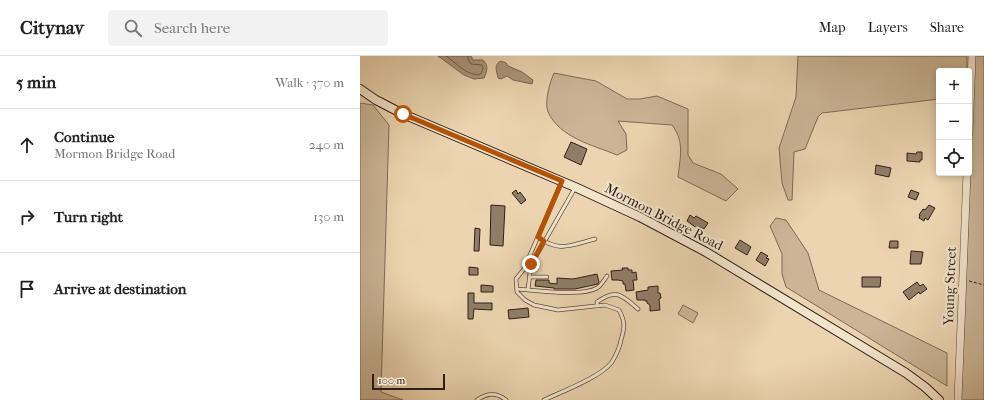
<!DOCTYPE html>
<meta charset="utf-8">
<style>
:root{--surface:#fff;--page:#f2f2f2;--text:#222;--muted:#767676;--line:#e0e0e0}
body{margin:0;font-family:"IM FELL French Canon",serif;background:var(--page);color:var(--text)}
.controls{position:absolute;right:12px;top:12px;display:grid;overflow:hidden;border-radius:4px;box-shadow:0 2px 6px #0003}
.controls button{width:36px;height:36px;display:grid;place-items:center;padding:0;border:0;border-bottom:1px solid var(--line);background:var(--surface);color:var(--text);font:20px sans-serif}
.scale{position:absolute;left:12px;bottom:10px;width:73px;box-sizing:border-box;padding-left:4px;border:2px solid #2f1f19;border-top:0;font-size:11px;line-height:14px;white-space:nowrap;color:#2f1f19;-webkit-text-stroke:3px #f2e3cb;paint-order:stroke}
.stop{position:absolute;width:12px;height:12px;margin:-9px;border:3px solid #b45309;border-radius:50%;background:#fff}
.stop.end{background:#b45309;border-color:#fff;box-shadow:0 1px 4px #0008}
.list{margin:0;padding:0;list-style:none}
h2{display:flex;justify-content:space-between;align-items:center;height:52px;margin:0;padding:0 16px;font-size:17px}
h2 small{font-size:13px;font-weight:400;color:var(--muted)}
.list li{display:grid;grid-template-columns:26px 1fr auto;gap:12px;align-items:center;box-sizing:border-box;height:72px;padding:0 16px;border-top:1px solid var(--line)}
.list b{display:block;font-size:15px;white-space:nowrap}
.list p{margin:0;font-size:13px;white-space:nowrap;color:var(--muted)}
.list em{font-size:13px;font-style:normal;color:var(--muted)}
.icon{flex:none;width:22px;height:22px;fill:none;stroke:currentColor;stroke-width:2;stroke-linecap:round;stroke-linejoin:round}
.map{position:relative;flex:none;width:624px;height:344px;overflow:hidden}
header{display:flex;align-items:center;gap:24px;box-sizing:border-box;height:56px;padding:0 20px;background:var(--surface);border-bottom:1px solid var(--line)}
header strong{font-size:19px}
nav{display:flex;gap:22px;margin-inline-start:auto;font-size:14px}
.search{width:280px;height:36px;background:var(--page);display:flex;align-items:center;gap:10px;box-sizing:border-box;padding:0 14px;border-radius:4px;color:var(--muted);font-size:15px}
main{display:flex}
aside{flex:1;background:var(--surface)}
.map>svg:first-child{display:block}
.green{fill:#cbb596;stroke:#7d6a58}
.water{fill:#ab967c;stroke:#796654}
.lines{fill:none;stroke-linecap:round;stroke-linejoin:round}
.shore{stroke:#6d5a4a;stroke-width:1}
.building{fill:#917d67;stroke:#2f1f19}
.service-casing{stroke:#5e4c3e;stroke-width:4.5}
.tertiary-casing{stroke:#5e4c3e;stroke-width:8}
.secondary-casing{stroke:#2f1f19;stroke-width:10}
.path{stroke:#2f1f19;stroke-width:1;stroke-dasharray:3 2;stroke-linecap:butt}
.service{stroke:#f2e3cb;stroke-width:3}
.tertiary{stroke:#f2e3cb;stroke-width:7}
.secondary{stroke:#f2e3cb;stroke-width:8}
.route{stroke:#b45309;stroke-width:5}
.labels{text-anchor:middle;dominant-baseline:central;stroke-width:4;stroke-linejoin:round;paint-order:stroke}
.street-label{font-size:14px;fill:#2f1f19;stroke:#f2e3cb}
</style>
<header>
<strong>Citynav</strong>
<div class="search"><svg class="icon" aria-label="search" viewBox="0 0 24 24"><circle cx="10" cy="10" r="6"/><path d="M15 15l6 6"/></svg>Search here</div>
<nav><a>Map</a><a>Layers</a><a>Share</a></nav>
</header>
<main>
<aside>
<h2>5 min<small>Walk · 370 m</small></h2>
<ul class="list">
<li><svg class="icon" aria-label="ahead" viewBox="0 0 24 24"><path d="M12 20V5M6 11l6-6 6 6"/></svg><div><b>Continue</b><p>Mormon Bridge Road</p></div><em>240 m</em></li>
<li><svg class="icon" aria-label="right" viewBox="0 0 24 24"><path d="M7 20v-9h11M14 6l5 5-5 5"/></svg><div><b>Turn right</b></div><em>130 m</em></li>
<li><svg class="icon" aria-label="arrive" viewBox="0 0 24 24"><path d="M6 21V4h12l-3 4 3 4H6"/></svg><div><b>Arrive at destination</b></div></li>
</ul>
</aside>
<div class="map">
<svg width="624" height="344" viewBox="0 0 624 344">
<rect width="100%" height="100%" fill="#ebd4af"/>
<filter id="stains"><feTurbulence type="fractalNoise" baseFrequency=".005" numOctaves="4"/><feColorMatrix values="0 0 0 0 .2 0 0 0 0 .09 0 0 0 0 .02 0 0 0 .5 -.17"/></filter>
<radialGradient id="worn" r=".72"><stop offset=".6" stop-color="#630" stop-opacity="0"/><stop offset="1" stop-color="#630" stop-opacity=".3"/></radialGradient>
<!-- green -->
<path class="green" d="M438,0h169v15h-28v28l-117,14 -4,4 -13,32 -11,3 -2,48h-4l-6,-17 -3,-35 17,-51z
M615,0h9v344h-23z
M194,17l42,8 31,18h13l17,-3 31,13v46l5,8 28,11 17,15 -12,12 -48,-24c2,-20 7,-35 -6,-52l-54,-4 8,13 1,16 -10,5c-24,-10 -57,-17 -69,-43 -4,-10 2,-30 6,-39z
M0,47l13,2 16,20 -8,267 22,8h-43z
M416,162l10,2 22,33 11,37 128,63v33l-161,-99 -4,-13v-20l-12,-28z
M323,249l15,8 -5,10 -15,-9z"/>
<!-- water -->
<path class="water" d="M78,0h33l2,4h10c6,6 4,11 1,18l-10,1 -10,-4z
M141,5l5,2 2,3 14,6 11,8 -1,4 -19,-4 -6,-4 -6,3 -3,-1c-1,-7 -5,-13 3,-17z"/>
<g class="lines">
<!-- shore -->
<path class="shore" d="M86,0c11,7 21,21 35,18l2,-6 -1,-3 -11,-1 -3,-5v-3"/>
</g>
<!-- building -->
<path class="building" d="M211,86l16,7 -6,16 -17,-8z
M557,96h5v8h-2v2l-13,-1v-8l9,1z
M516,109l15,3 -2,9 -14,-3z
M156,134l2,4 2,-2 6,8 -5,4 -9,-11z
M551,134l8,3 -3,7 -8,-3z
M131,149l14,1 -2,40 -13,-1z
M569,149l6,3 -7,12 -3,-2 -1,3 -5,-3 1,-3h-1l4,-6 2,1z
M330,159l4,3 2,-2 12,7 -4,6 -5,-2 -1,2 -11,-8z
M115,172l5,1 -1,22h-5z
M380,184l11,7 -4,8 -12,-7z
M530,185h8v7h-9z
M551,195l12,1 -2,12h-11z
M401,196l7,4 -2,2 3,1 -4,7 -9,-6z
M109,211l9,1v7h-9z
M262,212h6v2h4v3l4,-1 1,8h-4l1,10 -8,1 -1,-7h-2v-3l-5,-1h-6l-1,-9 12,-1z
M237,218l2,8 -1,2 -23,5h-21v-1l-19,-2 1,-6h13v3l8,1v-6l16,1z
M502,221h19l-1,10h-18z
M557,226l3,4 3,-2 4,5 -7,5 -1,-2 -10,8 -6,-8z
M121,229l12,1v6h-12z
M298,230v7h2l1,5 -2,1 1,11 -10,1v-6l-3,-2v-2h-2v-1h-8l-1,-8 12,-2v-3z
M108,237h6v10h18v7l-18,-1 -1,10h-5z
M168,252l1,9 -20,2 -1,-9z"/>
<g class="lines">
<!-- service casing -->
<g class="service-casing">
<path id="service" d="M178,181c21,16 33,8 57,2
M164,213l7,-4 44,-77
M170,221h17
M157,233c18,1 65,8 80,-1 4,-2 7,-8 10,-12
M168,234l3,-26
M237,250v-4c19,-14 25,-7 41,7
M117,344c10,-7 19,-8 29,0
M184,344c17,-8 57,-23 68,-38 4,-7 8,-15 9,-22 4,-13 4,-19 -2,-30l-14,-5 -47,5 -24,-5 -9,-5 -8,-8 -1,-13 8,-10 38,-88"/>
</g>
<!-- tertiary casing -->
<g class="tertiary-casing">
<path id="tertiary" d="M609,77l3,-77
M598,344l9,-227"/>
</g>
<!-- secondary casing -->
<g class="secondary-casing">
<path id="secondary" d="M0,33l16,11 27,14 172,73 65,30 66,35 200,121 19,14 14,13"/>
</g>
<!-- path -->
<path class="path" d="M609,225l15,4"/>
<!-- service -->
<use href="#service" class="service"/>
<!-- tertiary -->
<use href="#tertiary" class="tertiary"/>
<!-- secondary -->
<use href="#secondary" class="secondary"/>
</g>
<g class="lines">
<!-- route -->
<path class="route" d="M43,58l159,67 -24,56 6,4 -13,23"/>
</g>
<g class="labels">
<!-- street labels -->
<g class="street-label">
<text transform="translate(304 161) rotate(27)">Mormon Bridge Road</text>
<text transform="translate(590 230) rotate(-88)">Young Street</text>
</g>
</g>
<rect width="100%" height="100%" filter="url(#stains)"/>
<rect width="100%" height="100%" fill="url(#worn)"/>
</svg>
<div class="controls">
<button>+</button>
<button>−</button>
<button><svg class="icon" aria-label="locate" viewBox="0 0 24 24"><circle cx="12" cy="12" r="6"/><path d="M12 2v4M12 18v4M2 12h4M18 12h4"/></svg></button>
</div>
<div class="scale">100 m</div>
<div class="stop" style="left:43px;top:58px"></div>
<div class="stop end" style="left:171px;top:208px"></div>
</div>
</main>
